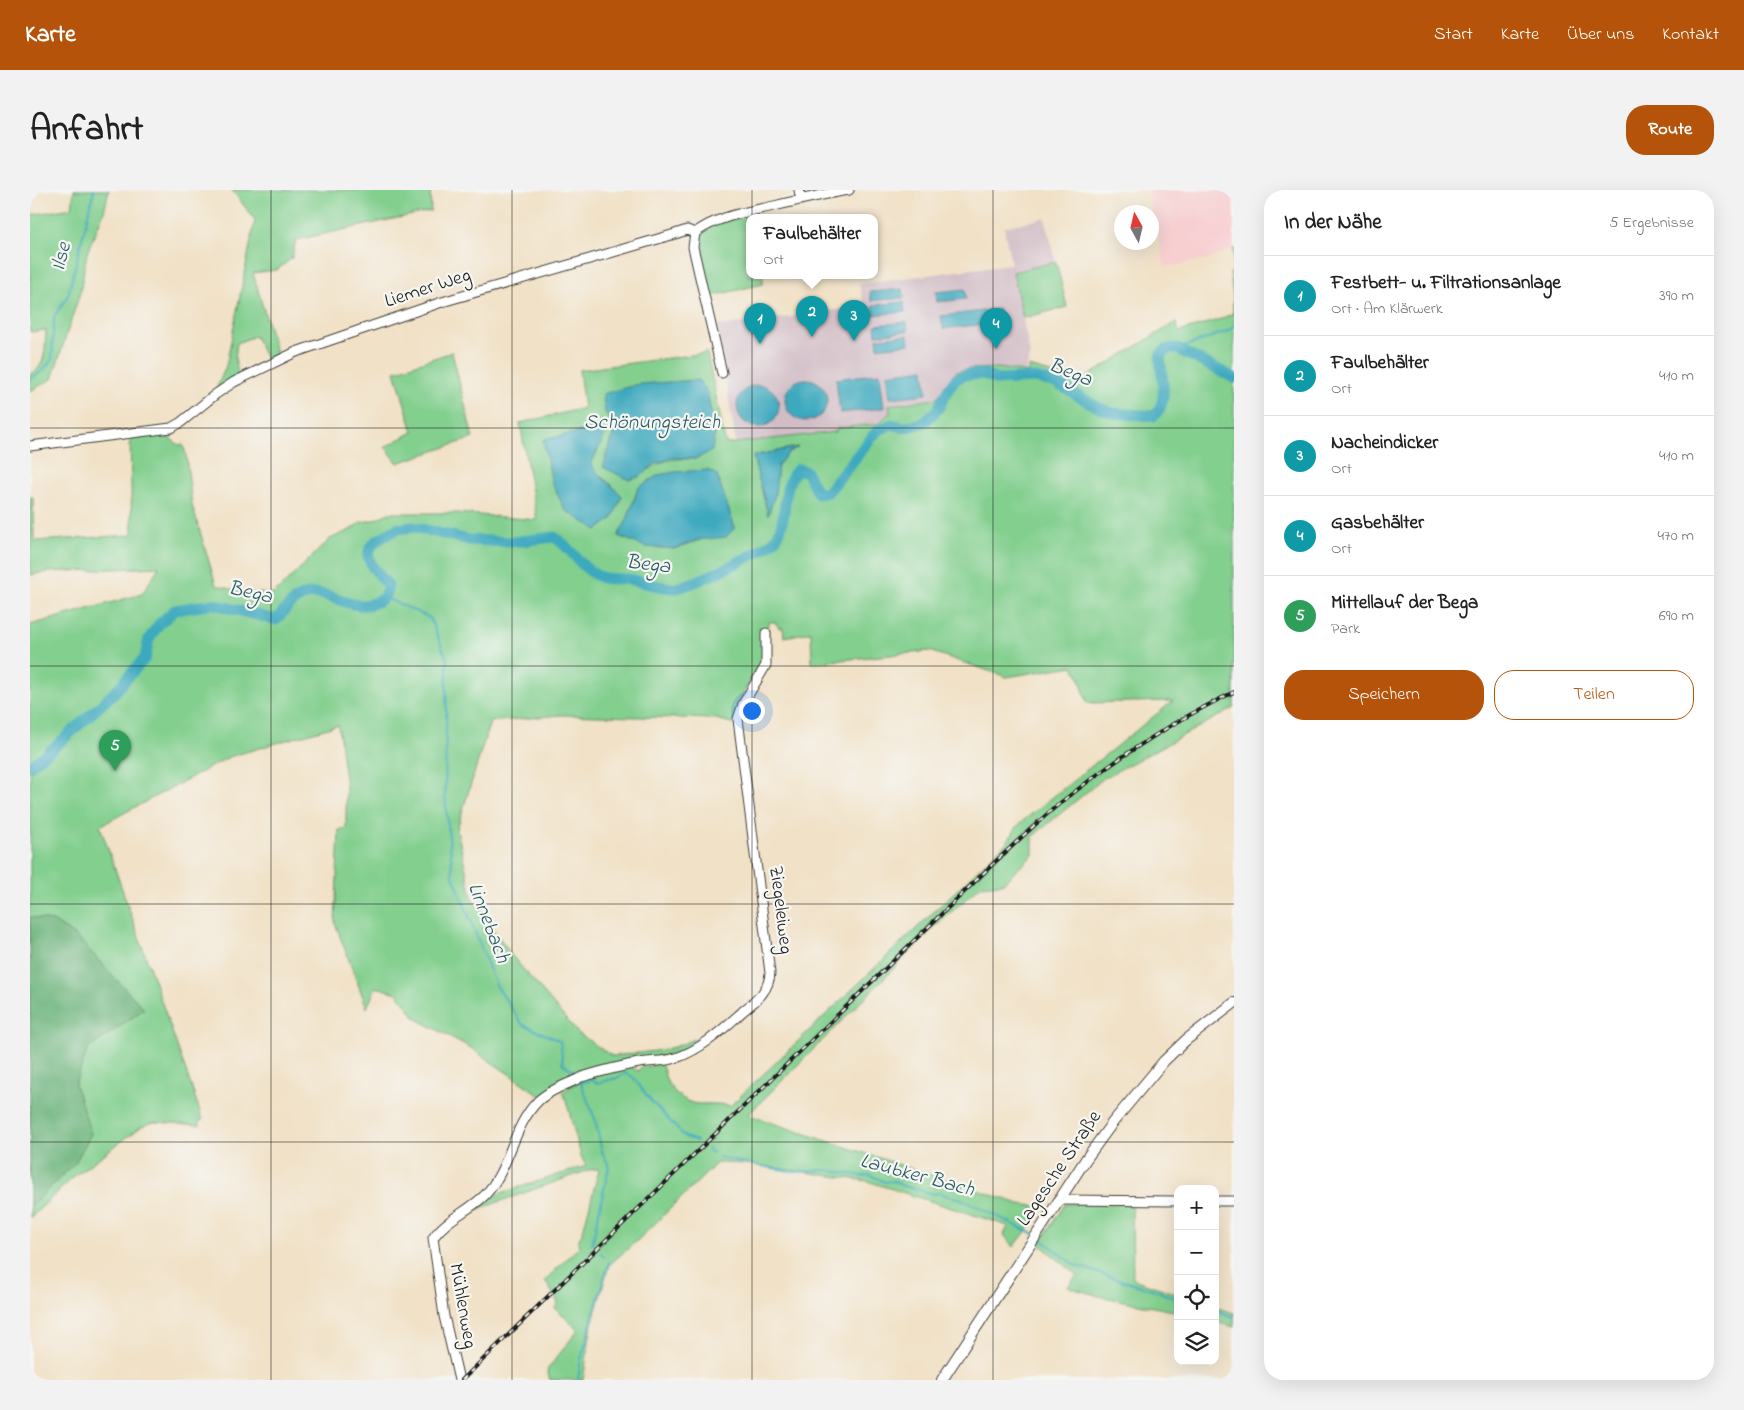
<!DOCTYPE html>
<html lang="de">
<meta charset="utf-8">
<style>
:root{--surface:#fff;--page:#f2f2f2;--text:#222;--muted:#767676;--line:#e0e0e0;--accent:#b45309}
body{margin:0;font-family:"Indie Flower",sans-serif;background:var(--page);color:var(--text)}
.controls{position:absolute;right:15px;bottom:15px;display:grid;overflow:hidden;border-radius:10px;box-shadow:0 5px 20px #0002}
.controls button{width:45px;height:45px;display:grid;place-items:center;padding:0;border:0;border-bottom:1px solid var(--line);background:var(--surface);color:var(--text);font:25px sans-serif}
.compass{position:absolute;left:1084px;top:15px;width:45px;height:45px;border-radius:50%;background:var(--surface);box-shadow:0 5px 20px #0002;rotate:352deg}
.you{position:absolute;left:721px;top:520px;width:18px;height:18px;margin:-12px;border:4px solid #fff;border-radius:50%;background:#1a73e8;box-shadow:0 0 0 8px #1a73e833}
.badge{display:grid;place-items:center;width:32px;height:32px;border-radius:50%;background:var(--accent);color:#fff;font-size:16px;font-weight:700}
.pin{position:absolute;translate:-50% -41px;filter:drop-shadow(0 1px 2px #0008)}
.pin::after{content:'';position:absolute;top:26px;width:18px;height:15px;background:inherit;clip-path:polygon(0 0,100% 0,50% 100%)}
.popup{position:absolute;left:716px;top:24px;width:132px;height:65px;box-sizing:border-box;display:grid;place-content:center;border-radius:10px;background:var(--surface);filter:drop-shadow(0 1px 4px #0005);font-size:16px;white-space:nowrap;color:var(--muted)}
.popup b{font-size:19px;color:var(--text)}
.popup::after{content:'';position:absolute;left:50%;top:100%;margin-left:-10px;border:10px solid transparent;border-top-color:var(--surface)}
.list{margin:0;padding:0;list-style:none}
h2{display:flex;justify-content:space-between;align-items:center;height:65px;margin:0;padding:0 20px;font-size:21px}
h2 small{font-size:16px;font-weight:400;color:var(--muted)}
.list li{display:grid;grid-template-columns:32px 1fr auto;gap:15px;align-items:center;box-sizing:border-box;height:80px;padding:0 20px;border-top:1px solid var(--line)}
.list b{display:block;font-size:19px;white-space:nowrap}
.list p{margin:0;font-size:16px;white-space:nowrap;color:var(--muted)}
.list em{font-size:16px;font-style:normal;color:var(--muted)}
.actions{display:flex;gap:10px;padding:15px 20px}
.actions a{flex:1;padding:11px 0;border:1px solid var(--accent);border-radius:20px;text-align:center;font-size:18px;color:var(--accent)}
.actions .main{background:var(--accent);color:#fff}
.icon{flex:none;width:28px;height:28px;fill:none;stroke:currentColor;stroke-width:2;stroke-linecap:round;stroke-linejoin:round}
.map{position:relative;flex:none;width:1204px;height:1190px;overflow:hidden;border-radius:20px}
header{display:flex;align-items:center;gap:30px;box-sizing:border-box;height:70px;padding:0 25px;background:var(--accent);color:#fff}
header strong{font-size:24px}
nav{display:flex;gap:28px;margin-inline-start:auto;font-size:18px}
.intro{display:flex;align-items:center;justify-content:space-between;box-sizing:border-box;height:120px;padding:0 30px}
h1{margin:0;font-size:35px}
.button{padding:12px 22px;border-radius:20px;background:var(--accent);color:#fff;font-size:18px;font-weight:700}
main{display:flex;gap:30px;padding:0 30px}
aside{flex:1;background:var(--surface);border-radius:20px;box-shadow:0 5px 20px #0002}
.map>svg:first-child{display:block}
.built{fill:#f7cfd1}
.industrial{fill:#d2bdc6}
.green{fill:#82cf8e;stroke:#4f7655;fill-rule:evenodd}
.forest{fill:#69b279;stroke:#42674a}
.water{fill:#3ea9be;stroke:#2d626d}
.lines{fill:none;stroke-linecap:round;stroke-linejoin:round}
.stream{stroke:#3ea9be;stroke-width:2}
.river{stroke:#3ea9be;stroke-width:11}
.minor-casing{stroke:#3c3a36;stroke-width:11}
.major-casing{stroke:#3c3a36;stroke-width:12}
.minor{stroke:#fff;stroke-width:9}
.major{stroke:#fff;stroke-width:10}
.rail-casing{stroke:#1c1c1c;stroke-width:4}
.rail{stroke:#f6f6f2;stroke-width:2;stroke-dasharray:5.5;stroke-linecap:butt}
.grid{fill:none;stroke:#1c1c1c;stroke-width:1;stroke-opacity:0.55}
.labels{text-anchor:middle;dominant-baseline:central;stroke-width:4.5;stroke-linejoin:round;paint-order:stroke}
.street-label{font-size:20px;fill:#1c1c1c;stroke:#f6f6f2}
.water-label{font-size:21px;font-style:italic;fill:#2b5b65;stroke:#f6f6f2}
</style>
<header>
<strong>Karte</strong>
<nav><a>Start</a><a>Karte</a><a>Über uns</a><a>Kontakt</a></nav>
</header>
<div class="intro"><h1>Anfahrt</h1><a class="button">Route</a></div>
<main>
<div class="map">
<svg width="1204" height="1190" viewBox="0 0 1204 1190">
<rect width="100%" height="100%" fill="#f6f6f2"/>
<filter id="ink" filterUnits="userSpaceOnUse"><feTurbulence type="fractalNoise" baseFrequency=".02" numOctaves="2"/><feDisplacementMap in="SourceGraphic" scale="10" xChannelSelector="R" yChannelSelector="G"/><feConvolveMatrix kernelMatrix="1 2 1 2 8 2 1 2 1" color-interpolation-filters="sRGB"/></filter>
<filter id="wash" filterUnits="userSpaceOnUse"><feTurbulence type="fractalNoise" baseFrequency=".0096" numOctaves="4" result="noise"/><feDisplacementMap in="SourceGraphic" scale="20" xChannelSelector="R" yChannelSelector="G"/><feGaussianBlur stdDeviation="1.12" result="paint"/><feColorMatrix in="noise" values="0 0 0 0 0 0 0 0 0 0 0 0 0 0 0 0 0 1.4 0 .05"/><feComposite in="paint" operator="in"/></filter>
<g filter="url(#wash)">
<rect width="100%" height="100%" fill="#f1e1c6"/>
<!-- built -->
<path class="built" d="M1117,0h87v58l-25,11 -44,8z"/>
<!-- industrial -->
<path class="industrial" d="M1015,28l11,44 -42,10 16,83 -4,17 -28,-4 -42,4 -20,27 -47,6 3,20 -156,19 -19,-118 96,-12 51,-9 -5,-21 152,-20 -7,-37z"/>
<!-- green -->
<path class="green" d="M44,0h35l-5,22 -17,41 -7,40 -28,86 -22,12v-17c17,-6 15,-30 16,-44l-16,2v-117l42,-7z
M202,0h198l1,21 -135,29 -4,18 -15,12 -24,3 25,85 -10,5 -13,-27 -18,7 -2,16 4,18 -24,15 11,-26 29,-146z
M719,24l1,62h13v8l-55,13c-4,-18 -20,-54 -3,-68 6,-5 35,-12 44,-15z
M1204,58v460l-130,70 -71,58v19l-31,29 -22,2 -46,42 -186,187 272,89 22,3 -4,9 -24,31 -10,-12 4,-9 -141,-45 -119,-17 -31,-1 -78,76 -30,26 -17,59 -9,56h-33l-3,-10 31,-40 -23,-22 3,-5 -13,-23 34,-33 -1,-6 5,-10 16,-62 -10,1 -116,41 25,-17 88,-28 -5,-10 -15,-56 -4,-8 15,-9 -36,13 -70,-48 -54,-29 -20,-26 -21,-6 -9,21 -32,-85 4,-93 7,-2v-42l-8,-61 -109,32 -129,69 103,294h-3v5l-46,-3 -13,5 -64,47 -47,44v-593l112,-31 17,-27 -111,5 -18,3v-78h3l1,44 98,-6 -2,-99 32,-3 17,12h4l3,9 6,51 24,80 27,7 31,2 56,-55 20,-9 11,-8 12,-2 16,-7h67l81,7 -17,-97 64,-15 -5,-38 128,-17 19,91 109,-12 3,-4 40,-4 9,-9 3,-1 -1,-9 47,-6 20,-27 13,-3 29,-1 31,5v-6l51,14 96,-59 3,10 42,-13 12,-6v-16l-3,-24 3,-3zM668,190l9,11 8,43 -20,25c-27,-1 -34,1 -56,18l-34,-20 8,-20 -1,-14zM574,239v8l-13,27 4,8 18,14 -70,-46zM766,257l-8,6 -10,12 -4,31 -6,18 -15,-58zM608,298l88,15 9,25 -61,21 -56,-13 9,-16zM739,432h6l4,6h4l1,9 27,-5 1,31 117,-12 78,26 66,-11 6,10 8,27 86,-2 -154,123 -12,18 -277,264c-11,-3 -19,-2 -31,-2 -13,0 -29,-14 -33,-25 -2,-5 -2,-11 -5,-15l-20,3 -3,4 -15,-8c20,-5 43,-5 62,-14 10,-5 20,-13 30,-19l-35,15 -17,5 -51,6 -34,-23 -66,-77 -40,-58 -15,-69 33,-107 71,-7 155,4 19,5 1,-16 28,-54 4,-14z
M1026,72l11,45 -44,11 -10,-46z
M422,162l21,86 -75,25 -13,-16 28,-15 -18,-61z
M1035,1014h67l1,75 45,15v18l-79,-16 -31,-9 9,-12 -38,-31z
M1185,1117l19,6v14l-19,-5z"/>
<!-- forest -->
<path class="forest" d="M0,727l23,4 24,16 67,72 -56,40 -13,35 16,50 -16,29 -45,44z"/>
<!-- water -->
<path class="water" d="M873,99l1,9 -33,3 -1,-9z
M935,99l1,10 -29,3 -1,-10z
M874,112l1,10 -31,3 -1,-10z
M969,119l1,7 -15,2v6l-42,5 -2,-13z
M877,132l1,9 -32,4 -1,-10z
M878,145l1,9 -31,4 -1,-10z
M894,179l3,25 -37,4 -3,-24z
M850,183l4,35 -44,5 -4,-34z
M755 210a21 21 0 1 1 42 0a21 21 0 1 1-42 0Z
M668,190l9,11 8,43 -3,17 -17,8 -23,-1 -17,6 -16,13 -10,3 -26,-13 10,-30 -1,-14 -7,-10 -2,-19 36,-10z
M707 216a21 21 0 1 1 42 0a21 21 0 1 1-42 0Z
M567,238l7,1v8l-13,27c7,13 21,20 31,32l-10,23 -15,11 -32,-20 -13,-27 -9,-43z
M768,257l-10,6 -10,12 -3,30 -7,20 -15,-59z
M678,280l9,5 18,53 -9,9 -29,3 -23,9 -28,-2 -28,-11 9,-16 11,-32 20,-13 16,-3z"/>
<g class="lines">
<!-- stream -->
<path class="stream" d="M1148,159l50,-18 6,-5
M0,189l12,-8 10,-11 2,-43 14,-22 26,-105
M354,407l46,21 17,41 -2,137 8,80 43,109 26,39 38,17 3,23 16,10
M550,891l15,38 7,33 7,14 -17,78
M551,893l11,-3 5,3 20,-5 9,-5 7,4 16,22 36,38 12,4
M677,958l6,5
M689,967l25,6 51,9 29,-2 40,6 6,-1 15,7 8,-1 10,5 31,8 7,-1 7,3 11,2 75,36
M1010,1048l34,27 59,19 19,5 26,10
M571,1063l3,4
M1185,1120l19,7
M548,1190l3,-21 28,-97"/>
<!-- river -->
<path class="river" d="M0,576l26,-20 57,-52 32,-36 4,-19 10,-15 16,-14 38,-6 63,16c10,-11 18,-23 33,-26 23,-4 41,18 65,9 3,-1 8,-4 10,-6 2,-3 3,-8 4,-11l-16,-20 -4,-10 2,-8 6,-7 21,-12 16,-2 56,13 43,2 42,-5c20,12 25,31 46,40 8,3 18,1 26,2 17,2 33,9 49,9 15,-1 96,-39 102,-51 12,-20 3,-52 21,-68l8,2 12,23 10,-2 49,-61 15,-7 10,3 10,-1 11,-3 15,-14 11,-21 7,-9 9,-4 19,-1 13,6 38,-2 21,5 43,25 15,5 40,3c16,-15 7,-40 6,-60 5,-7 9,-9 18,-7l56,29"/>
</g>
</g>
<g filter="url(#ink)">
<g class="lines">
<!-- minor casing -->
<g class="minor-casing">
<path id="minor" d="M769,0l2,10
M665,43c22,-17 53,-21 79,-27 25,-6 50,-12 75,-16
M665,43l-2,14 29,126
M0,256l141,-18 9,-5 36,-29 18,-12 62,-30 146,-50 233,-68 12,-4 8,3
M552,887c17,-5 34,-10 52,-13 14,-3 29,-2 42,-6 26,-9 46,-28 66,-46 13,-11 27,-20 28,-39l-32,-254 5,-15 23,-39v-32
M1029,1010l119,1
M1185,1011h19
M429,1190l-15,-64 -11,-78c13,-19 36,-27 52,-43 25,-26 27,-68 53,-94 10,-10 27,-16 40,-22"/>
</g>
<!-- major casing -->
<g class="major-casing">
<path id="major" d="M912,1190l144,-221 27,-37 51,-61 22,-21 48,-37"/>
</g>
<!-- minor -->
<use href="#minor" class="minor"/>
<!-- major -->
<use href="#major" class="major"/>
<!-- rail casing -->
<g class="rail-casing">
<path id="rail" d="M432,1190l533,-518c23,-21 45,-43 69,-62 53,-42 109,-79 170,-108"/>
</g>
<!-- rail -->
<use href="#rail" class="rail"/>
</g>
</g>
<!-- grid -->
<path class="grid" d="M241,0v1190M482,0v1190M722,0v1190M963,0v1190M0,238h1204M0,476h1204M0,714h1204M0,952h1204"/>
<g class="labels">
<!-- street labels -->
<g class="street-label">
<text transform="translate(398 99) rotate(-18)">Liemer Weg</text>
<text transform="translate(750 720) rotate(83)">Ziegeleiweg</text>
<text transform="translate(1030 979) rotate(-56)">Lagesche Straße</text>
<text transform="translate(432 1116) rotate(80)">Mühlenweg</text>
</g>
<!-- water labels -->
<g class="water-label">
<text transform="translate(32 67) rotate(-76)">Ilse</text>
<text transform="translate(1040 183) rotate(22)">Bega</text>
<text x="622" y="233">Schönungsteich</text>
<text transform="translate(618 375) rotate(7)">Bega</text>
<text transform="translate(220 403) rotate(13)">Bega</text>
<text transform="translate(458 733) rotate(69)">Linnebach</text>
<text transform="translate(887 986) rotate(15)">Laubker Bach</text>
</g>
</g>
</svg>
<div class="controls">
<button>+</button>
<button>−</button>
<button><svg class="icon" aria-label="locate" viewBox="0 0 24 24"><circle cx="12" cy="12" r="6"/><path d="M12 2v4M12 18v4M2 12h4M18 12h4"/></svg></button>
<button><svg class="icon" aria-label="layers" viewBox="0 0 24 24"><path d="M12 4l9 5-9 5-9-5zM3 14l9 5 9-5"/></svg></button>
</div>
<svg class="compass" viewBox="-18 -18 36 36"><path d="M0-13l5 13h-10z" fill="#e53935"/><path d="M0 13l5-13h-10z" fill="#767676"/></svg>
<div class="you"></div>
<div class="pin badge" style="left:730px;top:154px;background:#0f9aa8">1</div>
<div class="pin badge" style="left:782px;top:147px;background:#0f9aa8">2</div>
<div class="popup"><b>Faulbehälter</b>Ort</div>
<div class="pin badge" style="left:824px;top:151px;background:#0f9aa8">3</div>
<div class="pin badge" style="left:966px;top:159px;background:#0f9aa8">4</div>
<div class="pin badge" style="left:85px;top:581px;background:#2e9e5b">5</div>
</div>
<aside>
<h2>In der Nähe<small>5 Ergebnisse</small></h2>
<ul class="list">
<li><span class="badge" style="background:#0f9aa8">1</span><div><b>Festbett- u. Filtrationsanlage</b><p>Ort · Am Klärwerk</p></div><em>390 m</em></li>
<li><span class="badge" style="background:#0f9aa8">2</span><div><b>Faulbehälter</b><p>Ort</p></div><em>410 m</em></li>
<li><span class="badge" style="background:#0f9aa8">3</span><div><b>Nacheindicker</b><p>Ort</p></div><em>410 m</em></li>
<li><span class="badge" style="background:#0f9aa8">4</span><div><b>Gasbehälter</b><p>Ort</p></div><em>470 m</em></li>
<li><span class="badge" style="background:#2e9e5b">5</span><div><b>Mittellauf der Bega</b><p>Park</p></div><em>690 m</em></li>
</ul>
<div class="actions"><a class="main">Speichern</a><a>Teilen</a></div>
</aside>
</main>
